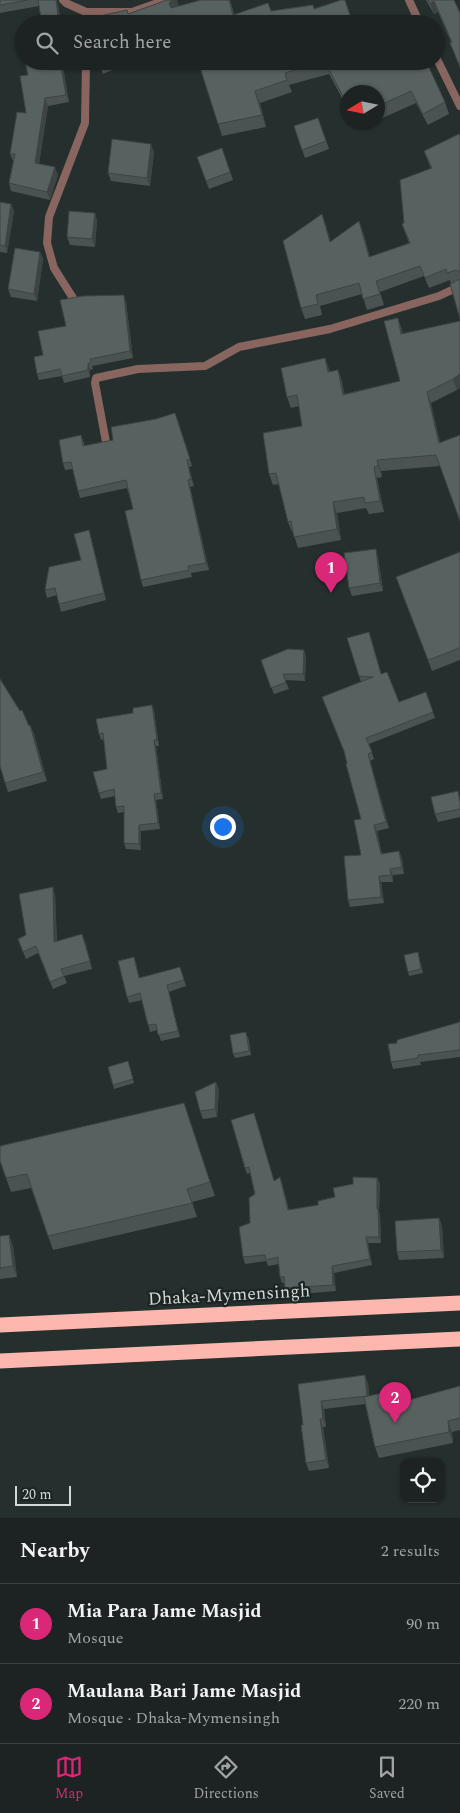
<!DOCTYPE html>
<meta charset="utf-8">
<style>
:root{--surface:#1c2322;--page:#292f2f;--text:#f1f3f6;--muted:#a0a4a5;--line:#3a4040;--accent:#db2777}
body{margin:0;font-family:Spectral,serif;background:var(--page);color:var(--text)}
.controls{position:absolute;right:15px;bottom:15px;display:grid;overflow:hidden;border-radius:10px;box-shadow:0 1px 4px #0004}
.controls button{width:45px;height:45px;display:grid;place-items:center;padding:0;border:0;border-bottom:1px solid var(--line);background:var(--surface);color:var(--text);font:25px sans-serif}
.compass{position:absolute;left:340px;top:85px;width:45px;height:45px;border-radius:50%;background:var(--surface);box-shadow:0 1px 4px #0004;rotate:260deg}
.scale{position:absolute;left:15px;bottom:12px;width:56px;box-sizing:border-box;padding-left:5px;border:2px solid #d2d8d6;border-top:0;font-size:14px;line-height:18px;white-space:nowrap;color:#d2d8d6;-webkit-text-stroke:4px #1c2523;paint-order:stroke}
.you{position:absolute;left:222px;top:826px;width:18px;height:18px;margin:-12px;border:4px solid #fff;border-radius:50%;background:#1a73e8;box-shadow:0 0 0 8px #1a73e833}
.badge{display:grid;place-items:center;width:32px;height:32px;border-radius:50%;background:var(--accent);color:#fff;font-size:16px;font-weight:700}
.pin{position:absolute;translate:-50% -41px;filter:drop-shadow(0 1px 2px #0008)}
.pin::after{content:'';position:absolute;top:26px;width:18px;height:15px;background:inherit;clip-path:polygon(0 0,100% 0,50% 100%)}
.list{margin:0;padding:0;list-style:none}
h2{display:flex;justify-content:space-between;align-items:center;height:65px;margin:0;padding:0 20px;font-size:21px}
h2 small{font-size:16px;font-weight:400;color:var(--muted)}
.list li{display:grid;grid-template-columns:32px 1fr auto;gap:15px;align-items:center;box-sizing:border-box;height:80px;padding:0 20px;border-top:1px solid var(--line)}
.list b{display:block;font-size:19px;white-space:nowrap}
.list p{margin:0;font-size:16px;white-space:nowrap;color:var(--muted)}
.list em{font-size:16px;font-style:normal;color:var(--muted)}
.icon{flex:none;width:28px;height:28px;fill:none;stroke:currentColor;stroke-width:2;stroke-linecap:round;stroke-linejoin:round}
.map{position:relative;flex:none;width:460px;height:1518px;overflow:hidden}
.search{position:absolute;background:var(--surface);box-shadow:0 1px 4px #0004;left:15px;right:15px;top:15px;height:55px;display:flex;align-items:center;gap:12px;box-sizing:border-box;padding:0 18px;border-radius:28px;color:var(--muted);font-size:19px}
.sheet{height:225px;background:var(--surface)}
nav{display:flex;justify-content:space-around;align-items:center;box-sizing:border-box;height:70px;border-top:1px solid var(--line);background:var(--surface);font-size:14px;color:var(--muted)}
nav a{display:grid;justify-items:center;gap:2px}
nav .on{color:var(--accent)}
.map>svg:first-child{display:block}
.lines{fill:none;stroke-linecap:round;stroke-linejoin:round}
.lane{stroke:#896560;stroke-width:8}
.highway{stroke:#feb7ae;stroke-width:15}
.wall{fill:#4b5352}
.shaded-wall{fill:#3d4442}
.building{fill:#57615f;stroke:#3d4442}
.labels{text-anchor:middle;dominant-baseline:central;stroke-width:4.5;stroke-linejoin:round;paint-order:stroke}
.street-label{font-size:18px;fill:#d2d8d6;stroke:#1c2523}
</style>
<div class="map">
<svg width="460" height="1518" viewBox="0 0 460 1518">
<rect width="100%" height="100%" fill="#252f2d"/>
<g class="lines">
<!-- lane -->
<path class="lane" d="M63,0l3,3 20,9h46l34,-12
M409,0l11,24
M86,24v-12
M436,57l24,49
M73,298l-19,-30 -7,-25 2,-26 36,-94 1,-62
M106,442l-11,-59 1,-5 42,-9 67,-3 34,-19 91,-18 109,-33 21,-10"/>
<!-- highway -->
<path class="highway" d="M0,1325l460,-22
M0,1361l460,-22"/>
</g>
<!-- wall -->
<path class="wall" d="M0,0h38l20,4 3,20h-19l-3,-18 -39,7z
M201,0h29l4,14 81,-5 38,15h-253l28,-10 51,-8z
M426,0h28l6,68 -9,-26 -13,-30 -4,2z
M62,61l7,41 -21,4 -9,58 19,11 -8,25 -39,-9 -2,-8 4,-22 -3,-7 16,-41 2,-38z
M98,61h27l-6,6 -16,7z
M198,61h228l19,41 4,12 -21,11 -12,-22 -38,17v-28h-30v17l-19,-35 -40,11 3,7 -32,11 6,24 -44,9z
M318,118l11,31 -24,9 -11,-32z
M354,122h18l-14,7z
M460,136v183l-10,-39 -21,8 -5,-12 -44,16 4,13 -17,5 -5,-16 -42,12 2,9 -17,4 -4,-11 25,-83 4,17 33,-10 7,25 39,-14 -7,-19 2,-1 27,-54 -7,-18z
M222,148l11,32 -24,9 -12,-32z
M154,152l-4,34 -39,-5 -3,-8z
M0,202l11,2 3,7 -7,42 -7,-1z
M95,213l2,8 -2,26 -25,-2 -3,-8z
M40,252l3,7 -6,42 -26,-4 -3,-8z
M126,302l7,56 -41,8 1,3 -3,1v7l-26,6 -2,-7 -23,4 -2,-6 6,-19 23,-29z
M398,318l5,16 57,-13 -3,69 -26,13 9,63 -59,5 1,6 -5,1 7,34 -15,2 -3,-6 -29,5 4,27 -43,8 -5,-16h-1l-4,-10 -9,-38 -6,1 -4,-11 33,-48 -3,-20 -8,2 -4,-11 38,-39 5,14 8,-2 4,11 2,13 56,-13z
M175,413l17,53 -3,1 5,19 -4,1 19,83 -18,3 1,4 -49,10 -2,-7 -8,-71 -6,-21 -47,10 -2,-7 -5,-22 -8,1 -2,-7 18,-28 4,11 28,-6 43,-21z
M89,530l2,7 15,63 -45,12 -4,-17 -10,3 -2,-8 36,-30z
M460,552v108l-28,11 -36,-94z
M378,557l5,34 -31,5 -3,-8z
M369,632l12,42 18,28 27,-10 9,26 -66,26 5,15 -4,2 19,67 -12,3 5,23 20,4 2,16 -11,1v7h-12l3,21 -34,4 -2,-7 13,-45v-36l-14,-56 14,-81 -2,-6z
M306,656l-1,25 -20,-1 4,9 -15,5 -13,-34z
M152,705l2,6 5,35h-3l7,53 -7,1 4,29 -19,2v19l-15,-1 -2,-6v-31l-6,1 -2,-6 -1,-11 -14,3 -2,-6 8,-24 -3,-30 -3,1 -2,-6 34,-21z
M30,725l4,9 13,47 -39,11 -3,-9 24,-57z
M458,791l2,7v19l-22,5 -3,-8z
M55,894l2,48 28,-1 7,28 -28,7 3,7 -14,6 -15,-36 -12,6 -8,-20 8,-4z
M418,952l5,21 -14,3 -1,-4z
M136,963l3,14 43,-4 4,13 -17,6 11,45 -19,4 -4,-11 -7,2 -8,-32 -13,3 -2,-6z
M460,1022v35l-40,5 1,3 -28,4 -2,-7 6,-19z
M248,1036l3,19 -16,3 -2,-4z
M128,1061l6,22 -20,6 -1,-4z
M219,1089l-2,28 -14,2 -3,-8z
M184,1103l31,93 -23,6 5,15 -144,33 -22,-62 -20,4 -5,-14z
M254,1113l20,68 8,2 7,27 29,-5 17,-8 18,-13 24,-6 3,6 -1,28 1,3 1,28h-13l4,22 -38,8 2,18 -48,4 -3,-7v-5h-3l-2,-6 -1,-13 -11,2 -2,-5 -21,3 -2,-7 7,-34 5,-29 -5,-21 -3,1 -2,-6z
M439,1218l3,8 2,32 -45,2 -2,-8z
M9,1235l4,11 4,31 -17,2v-43z
M368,1383l1,13 36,5 55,-15v44l-8,2 1,11 -74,15 -4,-11 -10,-43 -41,5 2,18h-3l6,41 -20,3 -3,-8 -3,-38 -5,-41z"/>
<!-- shaded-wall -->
<path class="shaded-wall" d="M56,0h1l1,4 3,20h-2z
M172,0h5l3,9 -6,6 -5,-12z
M434,1l4,11 -4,2 -4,-11z
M60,61h2l7,41 -3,-7z
M117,61h8l-6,6z
M255,91l5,12 6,24 -4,-12z
M45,98l3,8 -10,64 -3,-7z
M151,144l3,8 -4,34 -3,-8z
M55,167l3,8 -8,25 -3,-8z
M11,204l3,7 -7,42 -2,-7z
M95,213l2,8 -2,26 -3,-8z
M322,214l4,11 8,28 -4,-11z
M359,221l4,11 10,36 -4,-11z
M40,252l3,7 -6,42 -3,-7z
M124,295l2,7 7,56 -3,-7z
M398,318l4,11 3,16 -4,-11z
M325,358l4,11 3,14 -4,-11z
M88,363l2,7v7l-2,-7z
M338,370l4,11 5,25 -4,-11z
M460,374v14l-3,2 -4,-11z
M427,392l4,11 12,51 -4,-11z
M187,460l2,7 5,19 -3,-7z
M377,460l4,11 1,6 -4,-11z
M374,467l3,11 7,34 -4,-11z
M188,480l2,7 19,83 -3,-7z
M333,502l4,11 4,27 -4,-11z
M89,530l2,7 15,63 -2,-7z
M376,549l2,8 5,34 -3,-8z
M304,650l2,6 -1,25 -2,-7z
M152,705l2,6 5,35 -2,-6z
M30,725l4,9 13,47 -4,-9z
M154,740l2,6 7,53 -2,-6z
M368,754l2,7 19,67 -3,-6z
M154,794l2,6 4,29 -2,-6z
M139,825l2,6v19l-2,-6z
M374,825l3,6 6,30 -2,-7z
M399,851l3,7 2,16 -2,-7z
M390,869l3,6v7l-2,-7z
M379,876l2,6 3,21 -3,-6z
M53,887l2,7 2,55 -3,-7z
M167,985l2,7 11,45 -2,-6z
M216,1082l3,7 -2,28 -2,-8z
M280,1177l2,6 8,33 -2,-6z
M377,1178l3,6 -1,28 1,3 1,28 -2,-6 -2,-28z
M439,1218l3,8 2,32 -3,-8z
M9,1235l4,11 4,31 -4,-11z
M366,1237l2,6 4,22 -2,-6z
M332,1266l2,7 2,18 -3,-6z
M365,1375l3,8 2,20 -3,-7z
M321,1401l3,8 2,18 -3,-8z
M320,1419l3,8 6,41 -3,-8z
M448,1421l4,11 1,11 -4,-11z"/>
<!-- building -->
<path class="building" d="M0,0h28l-28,5z
M38,0h18l3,24h-17z
M167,0h5l-3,3 2,5 30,-8h28l4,15 35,-12 3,8 42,-6 1,4 27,-9h4l8,24h-167l-1,-4 -10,4h-26v-1l-1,1h-48v-8l27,-6 1,4z
M428,0h26l6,13v54l-10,-24 2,-1 -18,-41 -4,2z
M406,18l3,6h-15z
M20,30h4v21z
M25,61h35l6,34 -21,3 -10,65 20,4 -8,25 -38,-9 6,-29h-5l7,-42 9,1 -6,-37 8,-1z
M198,61h228l19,41 -22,12 -12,-23 -33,15v-14h-30v14l-23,-44 -40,11 2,7 -32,11 7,24 -44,9z
M318,118l8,23 -24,9 -8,-24z
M459,134l1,2v136l-4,-2 -9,3 -1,-4 -21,9 -5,-12 -44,15 4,13 -17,5 -4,-16 -43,12 2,9 -17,4 -18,-67 39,-27 8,28 29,-21 10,36 41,-14 -8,-19 2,-1 -4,-43 32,-12 -8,-17z
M112,139l39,5 -4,34 -39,-5z
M222,148l8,24 -24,9 -9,-24z
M0,202l11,2 -6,42 -5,-1z
M69,211l26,2 -3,26 -25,-2z
M15,248l25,4 -6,42 -26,-5z
M460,279v40l-10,-35z
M124,295l6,56 -40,8 1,4h-3v7l-26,6 -2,-7 -23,5 -3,-17 9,-2 -5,-24 28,-5 -6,-26 23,-4z
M398,318l3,16 59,-13v53l-7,5 -26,13 12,51 21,-8v86l-24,-66 -59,5 1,6 -4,1 6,34 -15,2 -1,-6 -31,5 4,27 -43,8 -3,-16 -3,1 -12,-49 -7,1 -6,-41 39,-7 -5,-31 -10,2 -6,-29 44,-10 3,14 10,-2 5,25 57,-14 -16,-60z
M175,413l15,46 -3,1 4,19 -3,1 18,83 -18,3 1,4 -48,10 -16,-69 8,-2 -7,-29 -48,11 -7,-29 -8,1 -4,-23 22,-5 2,11 30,-6 -2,-13 45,-8z
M89,530l15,63 -45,11 -4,-16 -10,2 4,-23 32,-7 -7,-26z
M376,549l4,34 -31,5 -5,-35z
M460,552v96l-32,12 -32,-83z
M369,632l12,42 6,-2 12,30 27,-10 7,20 -67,26 6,14 -4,2 18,68 -12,3 7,29 18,-3 3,16 -12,2 1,6 -12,1 2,21 -33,3 -4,-44 17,-1 -7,-35 7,-1 -15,-55 1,-1 -3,-12 -22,-54 51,-20 -14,-1 -12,-38z
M288,649l16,1 -1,24h-20l3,8 -15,6 -10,-28z
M0,679l20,32 2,-1 7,16 1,-1 13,47 -38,11 -5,-17z
M152,705l5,35h-3l7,53 -7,1 4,29 -19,2v19l-15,-1v-37l-8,1 -2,-18 -15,4 -6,-21 14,-3 -4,-36 -4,1 -3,-15 37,-6v-5z
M458,791l2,12v6l-25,5 -4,-17z
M53,887l1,55 28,-8 8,27 -29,8 3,7 -14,6 -14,-36 -13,6 -5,-13 8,-4 -7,-41z
M418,952l3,17 -13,3 -4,-17z
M134,957l5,21 41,-11 4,13 -17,5 11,46 -20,4 -2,-11 -8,1 -8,-32 -13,4 -9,-36z
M460,1022v28l-42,5v3l-27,4 -3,-18 9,-1v-3z
M246,1032l3,19 -16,3 -3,-19z
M128,1061l5,18 -20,6 -5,-18z
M216,1082l-1,27 -15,2 -5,-19z
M184,1103l26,79 -23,7 5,14 -144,33 -21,-62 -21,4 -6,-17v-15z
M254,1113l20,68 6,-4 8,33 30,-5v-4l17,-4 -2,-9 20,-4v-7l24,1v31h1l1,28h-13l4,22 -38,7 1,19 -48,3 -1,-11h-4l-2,-20 -12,3 -1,-5 -22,2 -4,-30 11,-4 -1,-25 6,-4 -6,-27 -4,1 -14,-48z
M439,1218l2,32 -44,2 -2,-31z
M9,1235l4,31 -13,2v-32z
M365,1375l2,21 -46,5 2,18h-3l6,41 -20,3 -5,-38h2l-5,-41z
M460,1386v32l-12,3 1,11 -74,15 -11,-50 18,-4 13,-1 10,9z"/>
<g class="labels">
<!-- street labels -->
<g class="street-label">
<text transform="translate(229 1295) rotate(-3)">Dhaka-Mymensingh</text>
</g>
</g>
</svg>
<div class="controls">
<button><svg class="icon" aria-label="locate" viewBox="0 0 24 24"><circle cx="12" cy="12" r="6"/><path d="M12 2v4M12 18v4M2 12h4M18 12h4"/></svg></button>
</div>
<svg class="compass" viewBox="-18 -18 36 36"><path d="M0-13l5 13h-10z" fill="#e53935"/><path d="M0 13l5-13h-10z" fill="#a0a4a5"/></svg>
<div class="scale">20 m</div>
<div class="you"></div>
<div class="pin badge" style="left:331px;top:593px">1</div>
<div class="pin badge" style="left:395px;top:1423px">2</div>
<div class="search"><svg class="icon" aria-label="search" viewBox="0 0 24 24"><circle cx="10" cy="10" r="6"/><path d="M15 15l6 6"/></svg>Search here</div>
</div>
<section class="sheet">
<h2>Nearby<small>2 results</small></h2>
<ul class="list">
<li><span class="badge">1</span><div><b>Mia Para Jame Masjid</b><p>Mosque</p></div><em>90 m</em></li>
<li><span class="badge">2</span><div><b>Maulana Bari Jame Masjid</b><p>Mosque · Dhaka-Mymensingh</p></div><em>220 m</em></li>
</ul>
</section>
<nav>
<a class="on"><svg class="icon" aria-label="map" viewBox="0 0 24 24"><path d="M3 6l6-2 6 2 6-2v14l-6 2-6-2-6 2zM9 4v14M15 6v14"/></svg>Map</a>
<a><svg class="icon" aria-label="directions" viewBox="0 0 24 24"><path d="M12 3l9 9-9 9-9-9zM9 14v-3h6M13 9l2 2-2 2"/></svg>Directions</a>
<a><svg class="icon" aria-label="saved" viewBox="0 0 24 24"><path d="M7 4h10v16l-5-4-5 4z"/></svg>Saved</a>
</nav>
